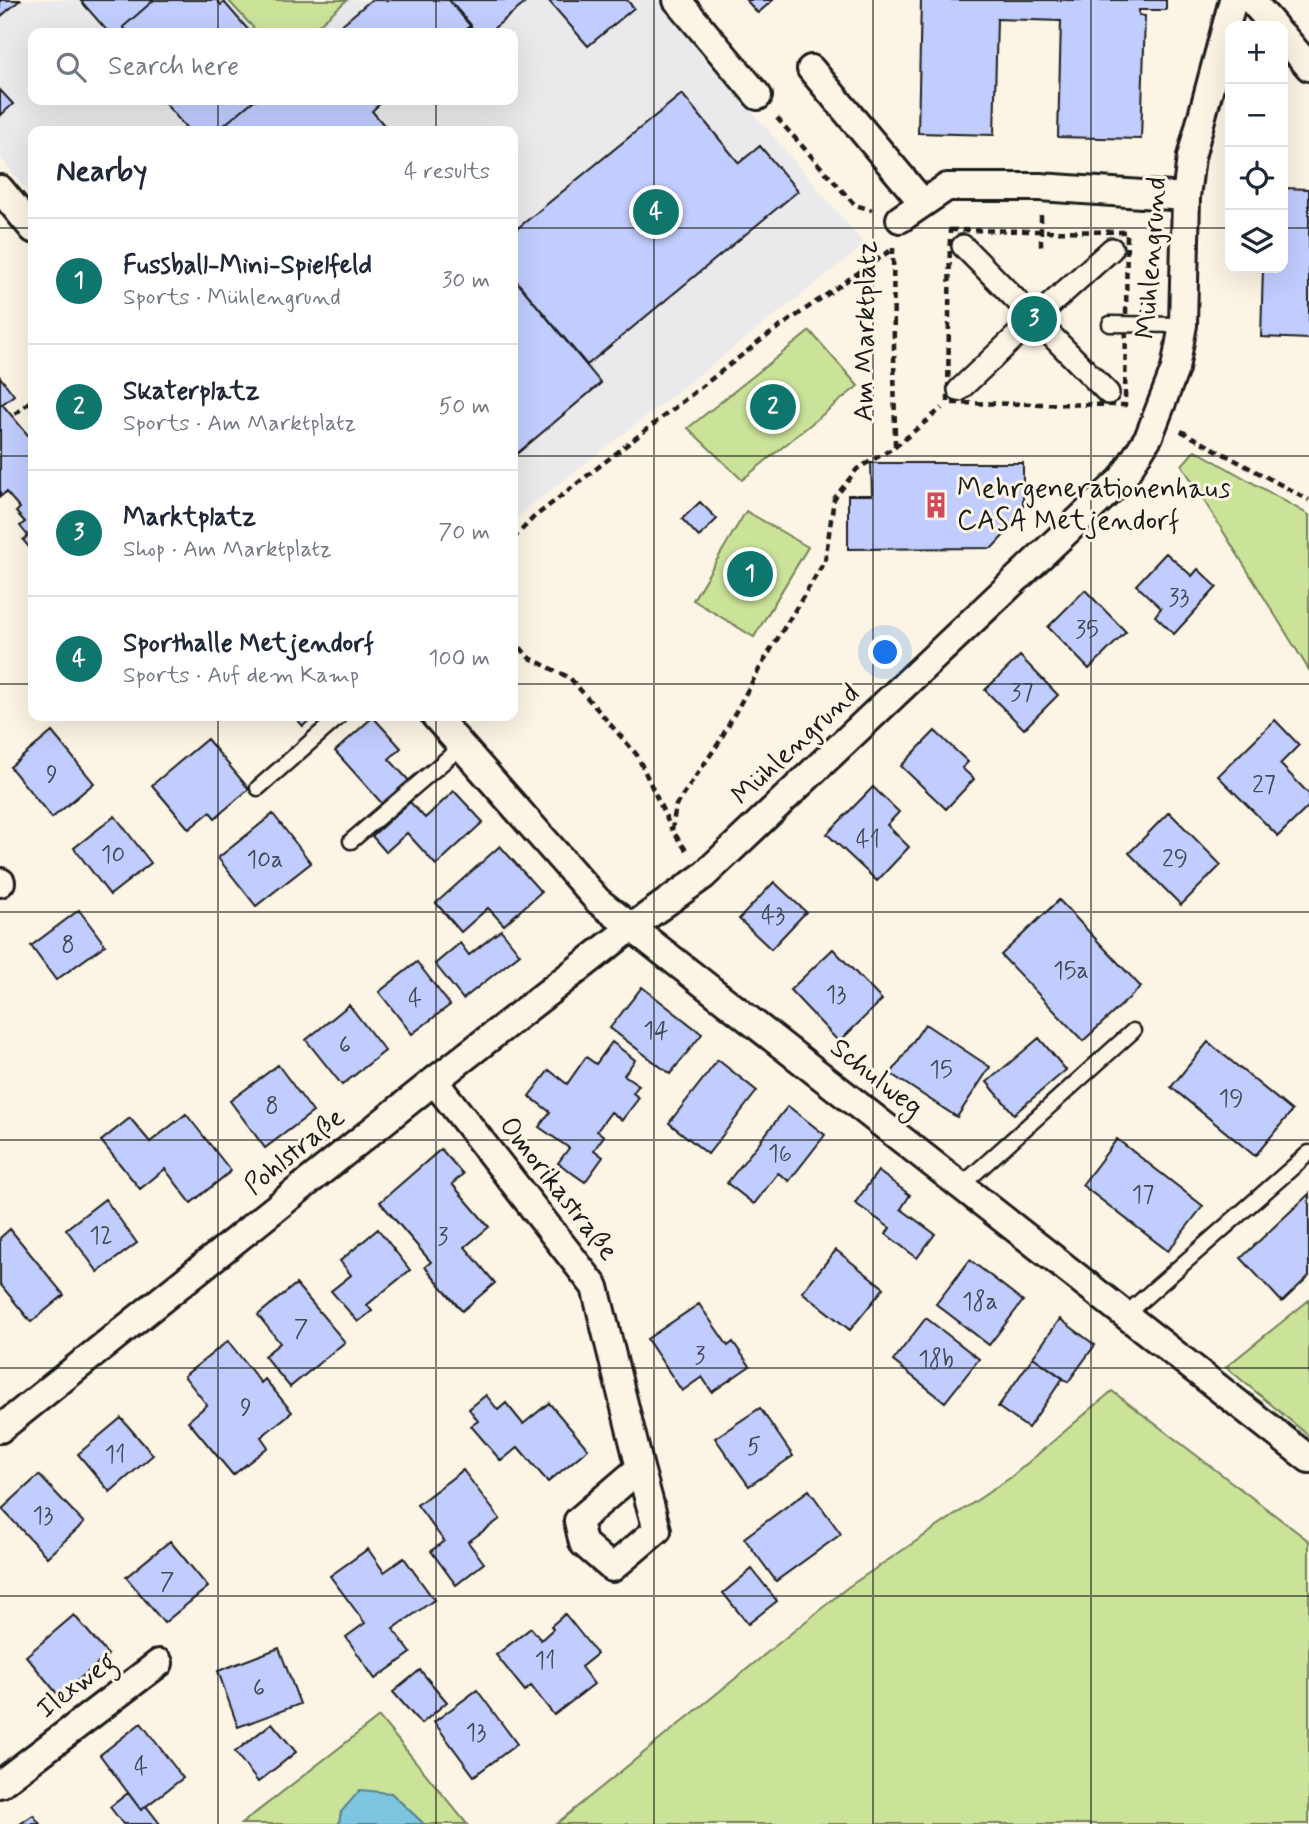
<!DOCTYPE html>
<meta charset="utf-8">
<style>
:root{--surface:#fff;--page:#f6f6f7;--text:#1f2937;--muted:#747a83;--line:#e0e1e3;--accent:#0f766e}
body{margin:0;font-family:Mynerve,sans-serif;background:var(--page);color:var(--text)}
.controls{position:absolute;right:21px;top:21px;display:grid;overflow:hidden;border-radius:14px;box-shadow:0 7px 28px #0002}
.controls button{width:63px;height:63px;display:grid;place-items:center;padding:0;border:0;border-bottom:2px solid var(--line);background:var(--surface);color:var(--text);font:35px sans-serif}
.you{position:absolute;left:886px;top:653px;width:24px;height:24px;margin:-18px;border:5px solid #fff;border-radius:50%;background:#1a73e8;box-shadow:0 0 0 10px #1a73e833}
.badge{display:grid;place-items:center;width:46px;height:46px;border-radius:50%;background:var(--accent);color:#fff;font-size:23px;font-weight:700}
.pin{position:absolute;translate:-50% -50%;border:4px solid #fff;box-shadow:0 2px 7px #0006}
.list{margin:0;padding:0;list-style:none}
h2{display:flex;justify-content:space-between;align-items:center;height:91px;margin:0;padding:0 28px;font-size:30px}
h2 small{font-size:23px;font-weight:400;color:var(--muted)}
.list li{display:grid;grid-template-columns:46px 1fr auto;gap:21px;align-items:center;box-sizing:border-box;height:126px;padding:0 28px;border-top:2px solid var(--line)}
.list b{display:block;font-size:26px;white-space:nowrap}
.list p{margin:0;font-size:23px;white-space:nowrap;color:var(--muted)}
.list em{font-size:23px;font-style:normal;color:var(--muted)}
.icon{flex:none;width:38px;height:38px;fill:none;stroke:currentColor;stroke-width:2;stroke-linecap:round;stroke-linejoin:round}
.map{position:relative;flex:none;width:1309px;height:1824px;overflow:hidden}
.search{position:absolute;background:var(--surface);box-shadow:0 7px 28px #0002;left:28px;top:28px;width:490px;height:77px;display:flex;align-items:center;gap:18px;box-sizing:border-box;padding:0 24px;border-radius:14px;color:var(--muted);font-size:26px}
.panel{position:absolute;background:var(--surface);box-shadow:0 7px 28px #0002;left:28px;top:126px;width:490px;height:595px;border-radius:14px}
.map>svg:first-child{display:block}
.built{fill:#eae9ec;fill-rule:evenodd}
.green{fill:#cbe399;stroke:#74805a;stroke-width:2}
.water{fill:#7ec6df;stroke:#578291;stroke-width:2}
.building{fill:#c0cdfe;stroke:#1c1c1c;stroke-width:2}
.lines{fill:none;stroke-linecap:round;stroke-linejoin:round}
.service-casing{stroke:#1c1c1c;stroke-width:19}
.pedestrian-casing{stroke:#1c1c1c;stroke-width:26}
.minor-casing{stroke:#1c1c1c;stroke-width:32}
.path{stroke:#1c1c1c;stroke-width:4.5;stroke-dasharray:7 5;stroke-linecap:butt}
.service{stroke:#fcf5e5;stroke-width:14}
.pedestrian{stroke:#fcf5e5;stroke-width:21}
.minor{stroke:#fcf5e5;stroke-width:26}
.grid{fill:none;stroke:#1c1c1c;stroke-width:2;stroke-opacity:0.55}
.labels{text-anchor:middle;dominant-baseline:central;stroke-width:6;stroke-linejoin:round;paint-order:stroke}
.number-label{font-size:24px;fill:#454854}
.street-label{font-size:28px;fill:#1c1c1c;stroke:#fcf5e5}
.poi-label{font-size:28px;fill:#1c1c1c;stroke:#fcf5e5;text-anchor:start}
</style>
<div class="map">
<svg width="1309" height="1824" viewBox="0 0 1309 1824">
<rect width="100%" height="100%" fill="#fcf5e5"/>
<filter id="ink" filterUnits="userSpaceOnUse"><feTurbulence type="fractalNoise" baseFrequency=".0143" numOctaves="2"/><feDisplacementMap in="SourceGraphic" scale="14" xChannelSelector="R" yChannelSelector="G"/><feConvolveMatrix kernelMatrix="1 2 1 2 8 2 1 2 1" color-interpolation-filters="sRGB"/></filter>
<g filter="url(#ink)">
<!-- built -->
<path class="built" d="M0,0h658l207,245 -352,275v-389h-480v67l-33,-41zM33,33h480v67h-480z"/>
<!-- green -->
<path class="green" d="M228,0h119l-38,33h-51z
M810,331l48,55 -116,94 -54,-52z
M1195,450l114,65v155l-127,-205z
M746,511l62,36 -54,90 -61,-37z
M1309,1300v136l-83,-69z
M1112,1391l197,150v283h-753l292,-237 162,-109z
M379,1717l88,107h-43l-33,-31 -50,19 -2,12h-98z"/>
<!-- water -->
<path class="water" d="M360,1790l31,3 33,31h-85l2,-12z"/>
<!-- building -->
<path class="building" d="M0,0h20l-20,17z
M80,0h74l-31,27 6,6h-20z
M154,0h63l4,5 3,-3 27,31h-122l-6,-6z
M371,0h78l22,25 -9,8h-130z
M449,0h80l-41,33h-12z
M548,0h79l7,8 -46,38z
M746,0h27l-15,13z
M921,0h245v10h-27v5l6,1 -4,123 -83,-2 3,-116 -64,-2 -3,116 -76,-2z
M0,90l13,14 -13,12z
M682,94l57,69 21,-17 38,45 -211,174 -74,-88v-45z
M162,100h92l-37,31h-28z
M254,100h130l-12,11 17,20h-172z
M1283,188l26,1v150l-48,-2 2,-69h20z
M513,277l88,106 -88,74z
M0,377l14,18 -14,11z
M2,404l31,37v111l-10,-12 5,-4 -8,-10 5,-4 -9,-10 4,-4 -14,-16 -6,5v-91z
M871,463h152v52l-31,33 -144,1v-54h24z
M700,502l17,17 -18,18 -17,-18z
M1166,553l26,23 6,-7 19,18 -43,47 -19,-18 6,-8 -25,-23z
M1085,590l41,42 -37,37 -41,-42z
M1020,656l38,39 -34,34 -39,-39z
M294,716h20l-11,10z
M373,717l28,31 -12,11 24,26 -26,24 -52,-58z
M1275,720l24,25 -19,19 29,30v12l-31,30 -60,-60z
M935,731l33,31 -6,6 12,11 -28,30 -45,-43z
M52,732l42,51 -42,35 -42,-51z
M207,739l42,50 -34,29 -5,-6 -21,17 -37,-44z
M873,787l26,25 -12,13 22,22 -32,34 -50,-47z
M454,791l29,31 -47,43 -29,-32 -21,19 -14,-16 38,-34 15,16z
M1169,812l52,53 -40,40 -52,-52z
M273,814l38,49 -55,43 -38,-48z
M115,816l36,47 -41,32 -36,-47z
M500,846l41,46 -37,33 -16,-17 -27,24 -25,-29z
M774,882l32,30 -35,37 -32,-30z
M1059,900l82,87 -58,54 -82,-86z
M79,910l26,35 -49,35 -25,-34z
M501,930l19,24 -57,45 -28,-35 25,-21 9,12z
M833,949l49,51 -43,42 -49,-52z
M417,962l33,43 -38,29 -33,-42z
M642,987l60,47 -32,40 -60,-46z
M349,1005l36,46 -43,34 -36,-45z
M925,1024l65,43 -33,50 -66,-43z
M1039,1038l27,32 -52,44 -27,-32z
M612,1042l23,18 -11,15 15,10 -6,8 6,5 -17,22 -11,-8 -14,19 7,5 -10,14 9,7 -18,25 -27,-19 11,-15 -30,-21 11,-15 -21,-16 20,-26 18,14 19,-27 10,7z
M1208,1042l84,69 -37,45 -84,-69z
M718,1060l39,31 -49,63 -39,-31z
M278,1065l35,47 -48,36 -35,-47z
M788,1106l37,29 -36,46 -11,-8 -24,31 -27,-21z
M186,1114l45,57 -40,32 -26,-34 -25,20 -39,-48 29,-23 20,24z
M1117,1139l86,67 -35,45 -86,-66z
M441,1149l22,25 -11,10 37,43 -24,20 30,36 -33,28 -37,-44 6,-5 -51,-60z
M878,1171l32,24 -9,14 34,25 -18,24 -31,-24 4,-6 -35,-25z
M1309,1194v82l-27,26 -41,-44z
M105,1199l32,44 -39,29 -32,-43z
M10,1229l54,66 -33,27 -31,-38v-46z
M378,1229l32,41 -43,35 5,6 -14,11 -27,-31 20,-16 -11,-14z
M836,1250l48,38 -34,42 -48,-38z
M970,1260l53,41 -34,44 -53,-41z
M296,1284l49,58 -55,45 -26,-31 16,-13 -22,-28z
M699,1304l29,42 5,-4 17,24 -38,26 -10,-15 -20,14 -35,-52z
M926,1318l53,41 -34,43 -52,-41z
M1060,1319l35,26 -27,37 -35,-25z
M228,1341l33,42 4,-4 27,33 -31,25 7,10 -35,28 -45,-54 19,-16 -23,-29z
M1033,1357l30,21 -35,50 -30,-21z
M486,1395l12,15 8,-7 17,21 26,-21 39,46 -40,33 -30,-35 -17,14 -30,-35 7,-5 -9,-12z
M760,1408l33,48 -44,30 -34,-48z
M121,1418l32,37 -43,37 -32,-38z
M463,1470l37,49 -32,23 16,21 -28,22 -25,-34 13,-10 -27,-36z
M39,1475l45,48 -37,34 -45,-48z
M809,1490l32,44 -65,47 -32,-43z
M170,1541l38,46 -44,36 -38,-46z
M368,1549l16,23 20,-14 30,42 -41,29 18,24 -36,26 -29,-42 19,-14 -35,-47z
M752,1569l25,32 -29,23 -25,-31z
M565,1614l32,40 -16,13 13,17 -40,31 -23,-29 -6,5 -29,-36 35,-27 10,12 12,-11 -2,-3z
M74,1615l34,40 -49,41 -33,-40z
M279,1648l21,56 -62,23 -20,-56z
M420,1670l27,32 -26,22 -28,-32z
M477,1690l40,54 -43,32 -40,-54z
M141,1723l42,55 -42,32 -41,-55z
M272,1723l24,29 -38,30 -23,-30z
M128,1793l13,17 5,-4 14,18h-37l-13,-17z
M33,1815l7,9h-20z"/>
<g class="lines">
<!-- service casing -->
<g class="service-casing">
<path id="service" d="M1110,324l73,1
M258,788l82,-72
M351,841l111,-95
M962,1185l171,-154
M1126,1314l183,-161"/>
</g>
<!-- pedestrian casing -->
<g class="pedestrian-casing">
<path id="pedestrian" d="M963,246l145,147
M959,390l75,-71 78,-70"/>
</g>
<!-- minor casing -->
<g class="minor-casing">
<path id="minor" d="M677,0l81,96
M1251,0l23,26
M1283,36l26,31
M811,69l112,134
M0,189l33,40
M900,219l47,-32h93l146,10
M435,716l163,185 711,558
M0,883l1,-1
M434,1081l161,206 45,181 -62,53 5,22 29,25 45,-38 -17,-62
M0,1429l434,-348 198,-154 71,-51 419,-397 27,-43 26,-67 8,-44 3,-128 5,-40 42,-157
M0,1784l159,-121"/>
</g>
<!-- path -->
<path class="path" d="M777,118l78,87 17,5
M1041,215v33
M950,230l177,2 -2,173 -177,-2z
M893,247l2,200
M15,414l18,-15
M1181,431l128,69
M513,539l20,-21 231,-180 130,-90
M513,638l15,19 42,21 67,77 35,75
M686,850l-14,-20 4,-25 42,-61 44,-80 63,-103 9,-62 23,-30 38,-22 47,-39"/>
<!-- service -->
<use href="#service" class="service"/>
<!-- pedestrian -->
<use href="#pedestrian" class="pedestrian"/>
<!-- minor -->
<use href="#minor" class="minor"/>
</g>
</g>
<!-- grid -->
<path class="grid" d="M218,0v33M436,0v33M654,0v1824M873,0v1824M1091,0v1824M218,100v31M436,100v31M0,228h33M513,228h717M1283,228h26M0,456h33M513,456h796M0,684h33M513,684h796M218,716v1108M436,716v1108M0,912h1309M0,1140h1309M0,1368h1309M0,1596h1309"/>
<!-- icons -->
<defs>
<g id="building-bare" transform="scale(2.1)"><path d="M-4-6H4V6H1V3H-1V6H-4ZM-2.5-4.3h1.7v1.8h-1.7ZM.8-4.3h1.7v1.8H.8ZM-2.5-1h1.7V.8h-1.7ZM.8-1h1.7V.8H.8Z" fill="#d1495b" stroke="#fcf5e5" stroke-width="2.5" paint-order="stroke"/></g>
</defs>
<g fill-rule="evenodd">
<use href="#building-bare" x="936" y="505"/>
</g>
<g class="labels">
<!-- number labels -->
<g class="number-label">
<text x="1179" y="598">33</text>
<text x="1087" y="630">35</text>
<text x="1022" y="693">37</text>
<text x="52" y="775">9</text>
<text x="1264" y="785">27</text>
<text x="868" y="840">41</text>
<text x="113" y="855">10</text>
<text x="1175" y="859">29</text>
<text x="265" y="860">10a</text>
<text x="773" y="916">43</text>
<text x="68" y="945">8</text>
<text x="1071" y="971">15a</text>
<text x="836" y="995">13</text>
<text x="415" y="999">4</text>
<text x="656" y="1031">14</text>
<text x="345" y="1045">6</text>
<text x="941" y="1070">15</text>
<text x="1231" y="1099">19</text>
<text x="272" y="1106">8</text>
<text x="780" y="1154">16</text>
<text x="1143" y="1195">17</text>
<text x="101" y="1236">12</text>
<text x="443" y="1237">3</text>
<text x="980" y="1302">18a</text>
<text x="301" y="1329">7</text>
<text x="700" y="1356">3</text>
<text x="936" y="1360">18b</text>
<text x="246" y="1408">9</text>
<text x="754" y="1447">5</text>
<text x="115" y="1455">11</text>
<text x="43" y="1516">13</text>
<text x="167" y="1582">7</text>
<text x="545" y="1661">11</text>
<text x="259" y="1688">6</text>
<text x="476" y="1733">13</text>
<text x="141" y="1767">4</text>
</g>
<!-- street labels -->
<g class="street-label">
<text transform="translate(1152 258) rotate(-86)">Mühlengrund</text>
<text transform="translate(866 331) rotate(-89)">Am Marktplatz</text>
<text transform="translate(796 745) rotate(-43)">Mühlengrund</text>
<text transform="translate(876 1078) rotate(38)">Schulweg</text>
<text transform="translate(295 1152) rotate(-39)">Pohlstraße</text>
<text transform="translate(558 1189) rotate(52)">Omorikastraße</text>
<text transform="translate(77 1686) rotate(-37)">Ilexweg</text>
</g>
<!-- poi labels -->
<g class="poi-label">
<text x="957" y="489">Mehrgenerationenhaus<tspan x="957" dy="32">CASA Metjendorf</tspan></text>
</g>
</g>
</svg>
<div class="controls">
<button>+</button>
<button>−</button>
<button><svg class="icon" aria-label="locate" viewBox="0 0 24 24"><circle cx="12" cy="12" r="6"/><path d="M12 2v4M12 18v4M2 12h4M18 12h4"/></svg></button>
<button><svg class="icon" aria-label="layers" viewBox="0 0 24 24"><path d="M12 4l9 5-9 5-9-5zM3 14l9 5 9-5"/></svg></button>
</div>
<div class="you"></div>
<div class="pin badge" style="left:750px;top:574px">1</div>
<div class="pin badge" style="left:773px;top:407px">2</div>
<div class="pin badge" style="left:1034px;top:319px">3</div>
<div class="pin badge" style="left:656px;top:212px">4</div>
<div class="search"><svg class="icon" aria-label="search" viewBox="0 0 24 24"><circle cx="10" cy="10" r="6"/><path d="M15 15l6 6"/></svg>Search here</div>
<section class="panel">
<h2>Nearby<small>4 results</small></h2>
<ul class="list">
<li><span class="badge">1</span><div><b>Fussball-Mini-Spielfeld</b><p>Sports · Mühlengrund</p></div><em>30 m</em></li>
<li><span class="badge">2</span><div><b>Skaterplatz</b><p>Sports · Am Marktplatz</p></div><em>50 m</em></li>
<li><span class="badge">3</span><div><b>Marktplatz</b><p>Shop · Am Marktplatz</p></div><em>70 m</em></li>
<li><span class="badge">4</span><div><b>Sporthalle Metjendorf</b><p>Sports · Auf dem Kamp</p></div><em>100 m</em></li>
</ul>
</section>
</div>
